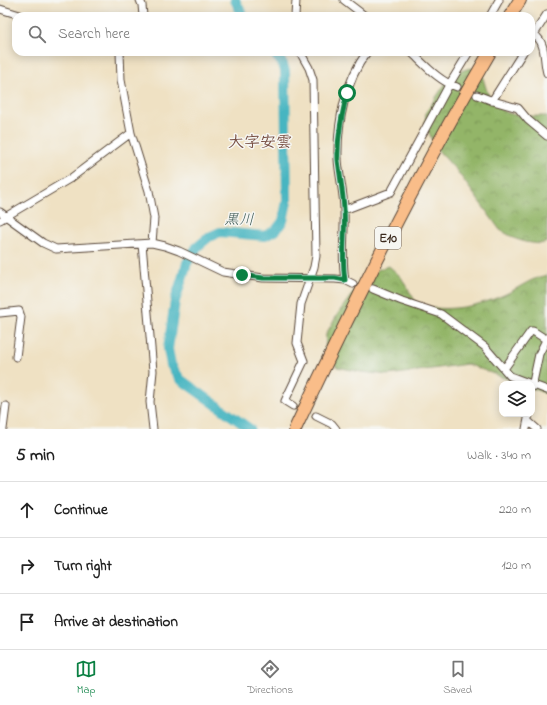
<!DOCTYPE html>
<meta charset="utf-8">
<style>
:root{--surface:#fff;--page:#f2f2f2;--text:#222;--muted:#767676;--line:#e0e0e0;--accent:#0b8043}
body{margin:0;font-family:"Indie Flower","Klee One",sans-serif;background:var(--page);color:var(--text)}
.controls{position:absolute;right:12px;bottom:12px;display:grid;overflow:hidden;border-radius:8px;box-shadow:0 2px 10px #0003}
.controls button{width:36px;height:36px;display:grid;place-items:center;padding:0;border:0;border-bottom:1px solid var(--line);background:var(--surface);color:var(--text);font:20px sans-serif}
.stop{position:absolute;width:12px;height:12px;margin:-9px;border:3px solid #0b8043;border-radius:50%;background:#fff}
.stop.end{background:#0b8043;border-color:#fff;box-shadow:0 1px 4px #0008}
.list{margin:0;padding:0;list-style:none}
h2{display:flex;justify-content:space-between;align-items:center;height:52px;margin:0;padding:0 16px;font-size:17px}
h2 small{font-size:13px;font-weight:400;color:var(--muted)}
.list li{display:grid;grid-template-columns:26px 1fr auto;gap:12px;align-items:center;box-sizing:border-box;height:56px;padding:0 16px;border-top:1px solid var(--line)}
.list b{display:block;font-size:15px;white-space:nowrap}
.list em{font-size:13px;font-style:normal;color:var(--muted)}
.icon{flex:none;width:22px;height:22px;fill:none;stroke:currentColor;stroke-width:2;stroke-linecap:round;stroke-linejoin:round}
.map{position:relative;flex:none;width:547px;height:429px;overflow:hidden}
.search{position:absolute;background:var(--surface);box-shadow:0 2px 10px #0003;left:12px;right:12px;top:12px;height:44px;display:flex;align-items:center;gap:10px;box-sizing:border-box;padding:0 14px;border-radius:12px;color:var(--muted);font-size:15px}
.sheet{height:220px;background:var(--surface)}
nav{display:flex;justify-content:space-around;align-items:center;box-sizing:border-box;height:56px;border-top:1px solid var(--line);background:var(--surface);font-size:11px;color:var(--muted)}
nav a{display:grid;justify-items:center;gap:2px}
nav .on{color:var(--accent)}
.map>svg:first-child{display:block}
.forest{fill:url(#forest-crowns);stroke:#677043}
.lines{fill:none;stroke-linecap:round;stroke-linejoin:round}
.river{stroke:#47b5c1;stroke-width:10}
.minor-tunnel{stroke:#cbbca2;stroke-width:7;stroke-dasharray:7 3.5;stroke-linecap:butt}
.minor-casing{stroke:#564537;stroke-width:9}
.motorway-casing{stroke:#564537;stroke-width:14}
.minor{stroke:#fff;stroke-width:7}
.motorway{stroke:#f9bd89;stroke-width:12}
.route{stroke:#0b8043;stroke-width:5}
.labels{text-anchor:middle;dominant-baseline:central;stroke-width:3;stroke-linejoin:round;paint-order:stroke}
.shield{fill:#f6f6f2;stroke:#73675e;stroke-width:1}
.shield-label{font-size:13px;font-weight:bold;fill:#3b2a1e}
.water-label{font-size:15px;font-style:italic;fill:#3f5b57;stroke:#f6f6f2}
.quarter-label{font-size:16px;font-weight:bold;fill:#764d41;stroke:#f6f6f2}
</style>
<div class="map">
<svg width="547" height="429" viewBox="0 0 547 429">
<defs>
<pattern id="forest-crowns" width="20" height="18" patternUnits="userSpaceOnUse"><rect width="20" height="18" fill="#93b568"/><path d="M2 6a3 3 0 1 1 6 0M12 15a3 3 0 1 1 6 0" fill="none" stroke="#799355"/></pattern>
</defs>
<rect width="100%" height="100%" fill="#f6f6f2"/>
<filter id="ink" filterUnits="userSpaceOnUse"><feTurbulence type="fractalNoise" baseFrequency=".025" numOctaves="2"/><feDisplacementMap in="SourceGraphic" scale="8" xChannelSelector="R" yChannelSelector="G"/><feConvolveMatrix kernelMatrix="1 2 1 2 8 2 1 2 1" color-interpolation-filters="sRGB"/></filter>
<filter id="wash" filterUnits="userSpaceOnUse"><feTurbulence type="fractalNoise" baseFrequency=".012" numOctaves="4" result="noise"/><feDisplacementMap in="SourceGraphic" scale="16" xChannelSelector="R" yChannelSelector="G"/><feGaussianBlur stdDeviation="0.9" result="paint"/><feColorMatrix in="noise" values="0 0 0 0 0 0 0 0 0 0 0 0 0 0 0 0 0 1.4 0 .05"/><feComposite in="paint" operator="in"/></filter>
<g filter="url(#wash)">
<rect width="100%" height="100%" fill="#efe1c3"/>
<!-- forest -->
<path class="forest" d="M470,68l11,4c3,8 6,23 11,29 13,18 36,15 55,15v126l-7,2 -15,-2 -9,-3 -16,-9 -43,-59 -22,-24 -10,-24 1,-11 26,-38z
M389,266l12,11 16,27c28,10 64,2 91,-11 14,-7 22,-14 39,-18v119l-80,-30 -78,11 -28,-3 -24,-5 -12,-17 1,-16 13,-22 22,-30 16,-12z"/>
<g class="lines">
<!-- river -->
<path class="river" d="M235,0l8,16
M250,429l-70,-50 -9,-14 -3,-16 7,-48 12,-38 10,-16 12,-10 11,-5 45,4 11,-6 7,-9 4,-20 -2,-130 -2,-7 -10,-12"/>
</g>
</g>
<g filter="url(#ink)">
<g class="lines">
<!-- minor-tunnel -->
<path class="minor-tunnel" d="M293,406l23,10"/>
<!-- minor casing -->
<g class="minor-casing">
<path id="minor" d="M140,0l2,5 1,11
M344,0l21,16
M0,9l23,7
M295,16l1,-16
M490,16l9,-16
M534,34c13,10 9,25 13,39
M531,39l16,-25
M120,52l1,28 10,53 18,58 5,27 -2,25
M411,52c14,13 28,29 46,35
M477,95l16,6 25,7 10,12 19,16
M492,101l31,-49
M344,210l47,-18 58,-107 20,-33
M0,212l43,31 13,6 96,-6 13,3 14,5 44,21 40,6 72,1 10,1 8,4
M0,220l71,-42 60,-45
M142,244l11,127 -3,31 3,27
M345,280c-4,-23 0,-46 -1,-70 0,-17 -5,-34 -6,-51 -1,-37 7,-77 29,-107
M373,289l29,12 39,13 44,33 25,29 37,14
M0,313l19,-2 2,6 -5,40
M504,369l27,-38h2l14,9
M532,387l7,-33 8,-16
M293,406l-8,-5 19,-40 -7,-18 4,-39 13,-37 2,-11 -3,-176 -4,-12 -9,-16
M316,416l16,8 4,5
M528,421l9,8
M3,429l3,-23
M526,429l3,-15"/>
</g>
<!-- motorway casing -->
<g class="motorway-casing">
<path id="motorway" d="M510,16l10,-16
M295,429c60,-128 123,-255 195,-377"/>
</g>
<!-- minor -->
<use href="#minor" class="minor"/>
<!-- motorway -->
<use href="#motorway" class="motorway"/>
</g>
</g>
<g class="lines" filter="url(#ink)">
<!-- route -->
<path class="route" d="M242,275l21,3h72l10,2c-4,-23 1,-47 -1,-71 -1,-16 -4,-33 -6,-49 -1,-23 4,-45 9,-67"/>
</g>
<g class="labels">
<!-- shield labels -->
<rect class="shield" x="375" y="227" width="26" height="22" rx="3"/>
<g class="shield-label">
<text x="388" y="238">E10</text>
</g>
<!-- water labels -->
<g class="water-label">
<text transform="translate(239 220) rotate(1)">黒川</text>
</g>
<!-- quarter labels -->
<g class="quarter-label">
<text x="260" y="143">大字安雲</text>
</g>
</g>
</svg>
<div class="controls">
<button><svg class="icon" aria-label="layers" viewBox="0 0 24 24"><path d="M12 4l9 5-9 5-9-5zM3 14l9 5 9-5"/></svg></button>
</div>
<div class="stop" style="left:347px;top:93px"></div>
<div class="stop end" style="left:242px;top:275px"></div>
<div class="search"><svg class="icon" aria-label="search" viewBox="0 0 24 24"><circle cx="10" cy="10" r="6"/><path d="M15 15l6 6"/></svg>Search here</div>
</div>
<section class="sheet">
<h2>5 min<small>Walk · 340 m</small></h2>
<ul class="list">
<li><svg class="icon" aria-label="ahead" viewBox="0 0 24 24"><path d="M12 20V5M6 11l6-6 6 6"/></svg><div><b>Continue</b></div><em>220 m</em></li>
<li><svg class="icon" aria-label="right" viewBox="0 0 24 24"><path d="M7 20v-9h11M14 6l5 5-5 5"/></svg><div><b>Turn right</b></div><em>120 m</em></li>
<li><svg class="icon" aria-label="arrive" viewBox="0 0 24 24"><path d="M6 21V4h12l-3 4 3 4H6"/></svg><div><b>Arrive at destination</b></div></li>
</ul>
</section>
<nav>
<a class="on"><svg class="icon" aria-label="map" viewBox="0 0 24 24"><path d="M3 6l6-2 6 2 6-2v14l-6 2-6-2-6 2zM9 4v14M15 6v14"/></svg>Map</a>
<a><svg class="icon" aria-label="directions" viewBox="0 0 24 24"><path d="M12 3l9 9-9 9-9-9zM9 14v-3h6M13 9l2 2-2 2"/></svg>Directions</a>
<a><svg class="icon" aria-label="saved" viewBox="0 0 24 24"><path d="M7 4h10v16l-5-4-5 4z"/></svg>Saved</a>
</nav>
